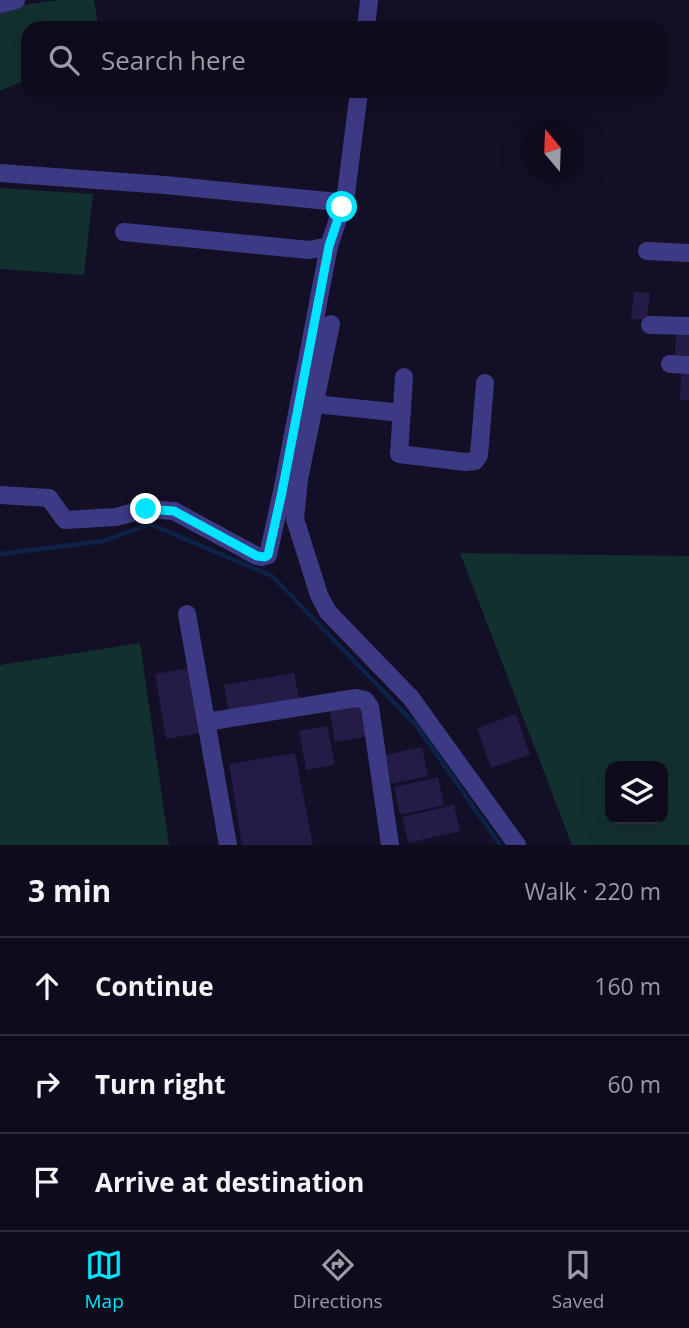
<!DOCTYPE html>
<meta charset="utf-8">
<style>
:root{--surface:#0e0b1c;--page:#171425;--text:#f1f3f6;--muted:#9b9ba3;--line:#2e2b3b;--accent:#00e5ff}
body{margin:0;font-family:"Open Sans",sans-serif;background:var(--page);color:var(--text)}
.controls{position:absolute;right:21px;bottom:21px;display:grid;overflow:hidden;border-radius:14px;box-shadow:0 7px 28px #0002}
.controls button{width:63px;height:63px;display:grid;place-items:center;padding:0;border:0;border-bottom:2px solid var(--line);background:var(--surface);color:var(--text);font:35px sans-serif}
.compass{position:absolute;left:521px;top:119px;width:63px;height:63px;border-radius:50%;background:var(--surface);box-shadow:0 7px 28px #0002;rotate:341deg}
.stop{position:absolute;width:21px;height:21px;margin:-16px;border:5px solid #00e5ff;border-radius:50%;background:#fff}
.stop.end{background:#00e5ff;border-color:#fff;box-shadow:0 2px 7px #0008}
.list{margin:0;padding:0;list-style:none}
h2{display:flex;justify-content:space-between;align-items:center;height:91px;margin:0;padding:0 28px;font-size:30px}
h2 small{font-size:23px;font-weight:400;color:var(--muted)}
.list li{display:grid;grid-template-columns:46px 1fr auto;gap:21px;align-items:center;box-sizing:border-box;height:98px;padding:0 28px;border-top:2px solid var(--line)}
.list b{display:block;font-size:26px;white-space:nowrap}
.list em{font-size:23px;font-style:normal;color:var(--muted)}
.icon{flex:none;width:38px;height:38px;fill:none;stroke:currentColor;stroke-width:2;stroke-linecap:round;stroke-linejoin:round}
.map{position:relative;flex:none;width:689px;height:845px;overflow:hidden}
.search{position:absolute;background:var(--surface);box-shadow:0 7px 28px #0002;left:21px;right:21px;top:21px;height:77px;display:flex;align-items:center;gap:18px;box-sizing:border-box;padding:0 24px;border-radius:21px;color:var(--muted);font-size:26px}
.sheet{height:385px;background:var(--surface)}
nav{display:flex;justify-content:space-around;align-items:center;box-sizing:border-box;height:98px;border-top:2px solid var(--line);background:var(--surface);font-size:19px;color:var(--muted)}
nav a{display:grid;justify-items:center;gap:4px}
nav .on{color:var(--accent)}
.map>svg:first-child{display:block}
.green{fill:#12302f;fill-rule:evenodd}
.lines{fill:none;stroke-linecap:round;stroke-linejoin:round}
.stream{stroke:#0c2248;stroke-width:4.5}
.building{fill:#241b47}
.minor{stroke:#3d3a85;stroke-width:18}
.route{stroke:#00e5ff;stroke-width:9}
</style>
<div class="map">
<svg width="689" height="845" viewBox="0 0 689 845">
<rect width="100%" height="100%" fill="#130f26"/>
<!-- green -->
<path class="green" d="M60,0h34l5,28h-71v51l-28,12v-83z
M0,188l93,6 -9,81 -84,-6z
M460,553l229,3v289h-117zM663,766v53h-53v-53z
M140,643l29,202h-169v-180z"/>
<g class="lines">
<!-- stream -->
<path class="stream" d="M0,554l103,-13 47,-17 122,52 144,149 84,120"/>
</g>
<!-- building -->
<path class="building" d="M634,292l16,1 -3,27 -16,-1z
M676,331h13v27h-14z
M681,374h8v26h-9z
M195,667l11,65 -40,7 -11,-65z
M294,673l6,29 -71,13 -5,-30z
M363,701l7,35 -35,6 -6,-35z
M516,714l14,41 -39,13 -14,-40z
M327,726l8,39 -29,5 -7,-39z
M422,747l6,29 -37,8 -6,-29z
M295,753l18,92h-71l-13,-81z
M438,777l6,28 -44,10 -6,-28z
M454,805l6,26 -52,12 -6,-26z"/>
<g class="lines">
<!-- minor -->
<path class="minor" d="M0,4l16,-4
M366,28l3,-28
M0,173l165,12 173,17 4,-1 4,-7 13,-103
M124,232l185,18 20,-4
M647,251l42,2
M331,324l-32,155 -4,40 24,76 9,17 83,86 106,147
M650,325l39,1
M670,364l19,1
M404,377l-5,77 66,8 10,-1 4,-6 6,-72
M315,404l87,9
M0,495l49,3 16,22 51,-3 30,-8 28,2 83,45 4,1 7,-2 14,-63 47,-246 13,-39v-6
M187,614l41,231
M206,722l150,-24 9,2 5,7 20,138"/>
</g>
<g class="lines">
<!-- route -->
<path class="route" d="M146,509l28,2 83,45 8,1 3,-2 14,-63 47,-246 13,-39"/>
</g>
</svg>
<div class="controls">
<button><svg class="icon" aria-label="layers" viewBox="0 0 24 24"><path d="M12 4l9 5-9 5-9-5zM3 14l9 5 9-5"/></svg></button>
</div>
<svg class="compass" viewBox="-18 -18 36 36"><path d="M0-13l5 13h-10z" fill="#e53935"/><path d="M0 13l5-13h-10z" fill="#9b9ba3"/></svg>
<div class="stop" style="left:342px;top:207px"></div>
<div class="stop end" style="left:146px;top:509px"></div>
<div class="search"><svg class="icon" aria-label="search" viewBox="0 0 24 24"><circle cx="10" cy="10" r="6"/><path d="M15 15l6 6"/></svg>Search here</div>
</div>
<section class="sheet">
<h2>3 min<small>Walk · 220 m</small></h2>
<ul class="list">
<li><svg class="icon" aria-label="ahead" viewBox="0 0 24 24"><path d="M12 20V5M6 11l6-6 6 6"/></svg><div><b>Continue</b></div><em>160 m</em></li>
<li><svg class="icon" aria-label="right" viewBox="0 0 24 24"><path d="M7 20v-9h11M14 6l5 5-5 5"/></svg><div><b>Turn right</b></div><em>60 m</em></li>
<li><svg class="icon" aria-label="arrive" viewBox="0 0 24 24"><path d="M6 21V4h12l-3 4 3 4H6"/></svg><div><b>Arrive at destination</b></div></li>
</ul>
</section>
<nav>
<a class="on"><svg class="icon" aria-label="map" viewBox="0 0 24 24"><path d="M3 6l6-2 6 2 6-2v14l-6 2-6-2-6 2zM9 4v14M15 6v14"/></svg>Map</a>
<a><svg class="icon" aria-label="directions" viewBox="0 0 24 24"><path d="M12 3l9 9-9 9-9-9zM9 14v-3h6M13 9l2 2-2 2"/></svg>Directions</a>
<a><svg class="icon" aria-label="saved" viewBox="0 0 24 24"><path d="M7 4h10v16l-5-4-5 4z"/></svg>Saved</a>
</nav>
